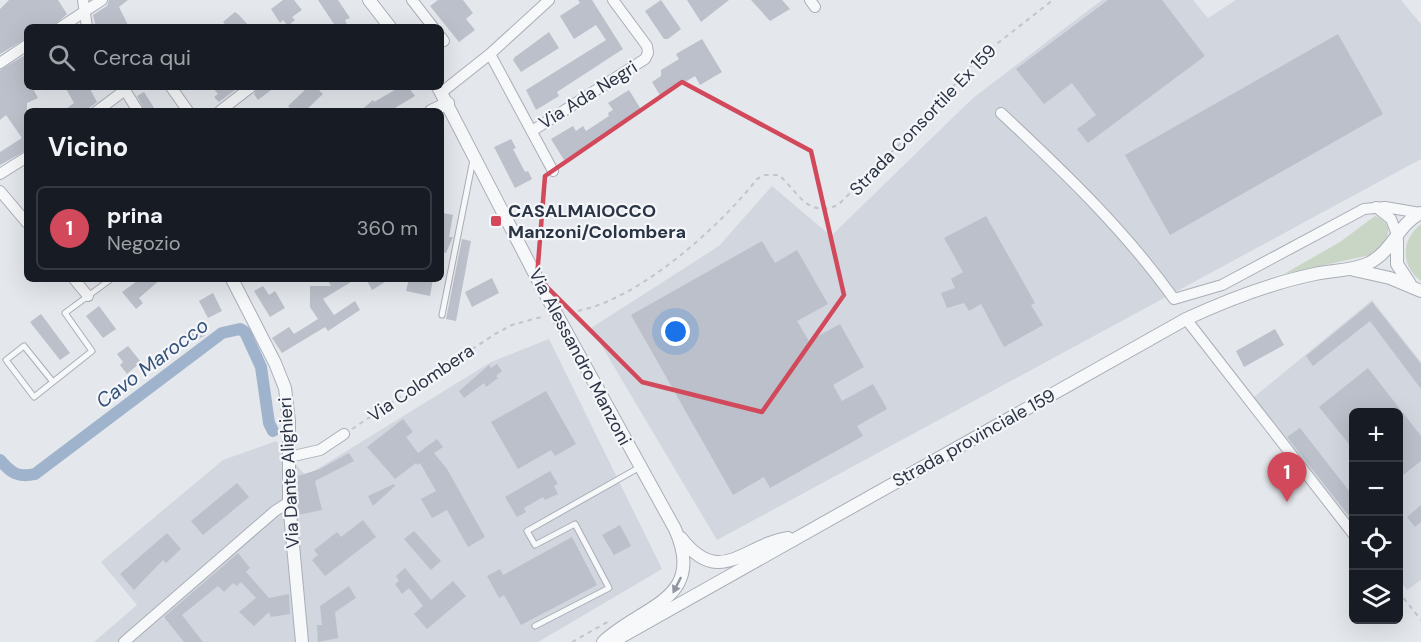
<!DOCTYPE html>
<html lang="it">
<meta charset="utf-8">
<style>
:root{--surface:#171b24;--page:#242831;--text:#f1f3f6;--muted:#9ea1a6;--line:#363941;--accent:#d1495b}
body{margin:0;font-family:"DM Sans",sans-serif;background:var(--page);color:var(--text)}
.controls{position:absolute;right:18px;bottom:18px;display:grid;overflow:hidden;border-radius:9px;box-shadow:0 6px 24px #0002}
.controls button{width:54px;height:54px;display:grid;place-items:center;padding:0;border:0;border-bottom:2px solid var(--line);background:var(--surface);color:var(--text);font:30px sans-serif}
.you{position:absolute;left:676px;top:332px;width:21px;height:21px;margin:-15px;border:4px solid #fff;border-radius:50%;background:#1a73e8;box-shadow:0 0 0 9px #1a73e833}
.badge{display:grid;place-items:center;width:39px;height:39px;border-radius:50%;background:var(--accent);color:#fff;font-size:20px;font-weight:700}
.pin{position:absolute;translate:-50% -50px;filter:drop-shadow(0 2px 3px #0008)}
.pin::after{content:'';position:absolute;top:32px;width:21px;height:18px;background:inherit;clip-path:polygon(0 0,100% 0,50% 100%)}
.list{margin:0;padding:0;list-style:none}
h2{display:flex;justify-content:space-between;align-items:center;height:78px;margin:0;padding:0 24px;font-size:26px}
h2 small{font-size:20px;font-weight:400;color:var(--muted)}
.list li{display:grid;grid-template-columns:39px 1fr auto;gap:18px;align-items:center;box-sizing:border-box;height:84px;margin:0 12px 12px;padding:0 12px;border:2px solid var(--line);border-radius:9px}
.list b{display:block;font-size:22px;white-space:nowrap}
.list p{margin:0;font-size:20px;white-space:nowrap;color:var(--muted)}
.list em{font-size:20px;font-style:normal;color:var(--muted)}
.icon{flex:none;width:33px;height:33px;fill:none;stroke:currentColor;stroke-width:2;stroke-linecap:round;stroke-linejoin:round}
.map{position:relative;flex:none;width:1421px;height:642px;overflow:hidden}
.search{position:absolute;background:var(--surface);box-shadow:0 6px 24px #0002;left:24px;top:24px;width:420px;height:66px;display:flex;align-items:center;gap:15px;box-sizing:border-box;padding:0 21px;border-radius:9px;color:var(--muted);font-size:22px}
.panel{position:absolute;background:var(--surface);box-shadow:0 6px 24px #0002;left:24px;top:108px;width:420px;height:174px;border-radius:9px}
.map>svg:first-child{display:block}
.built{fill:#d2d6de}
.green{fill:#c9d6c5}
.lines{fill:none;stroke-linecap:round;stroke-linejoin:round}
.canal{stroke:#9fb4cc;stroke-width:12}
.building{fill:#bbc0ca}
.service-casing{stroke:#a9aeb7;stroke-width:7}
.minor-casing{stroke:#a9aeb7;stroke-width:12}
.tertiary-casing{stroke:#a9aeb7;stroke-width:14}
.path{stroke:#c2c5cb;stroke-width:2;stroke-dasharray:4.5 4.5;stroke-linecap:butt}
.service{stroke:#f7f8fa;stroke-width:5}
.minor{stroke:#f7f8fa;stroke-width:10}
.tertiary{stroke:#f7f8fa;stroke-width:12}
.oneway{fill:#9196a0}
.marked{fill:none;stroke:#d1495b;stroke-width:4.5;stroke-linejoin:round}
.poi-dot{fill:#d1495b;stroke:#f4f6f9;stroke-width:2}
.labels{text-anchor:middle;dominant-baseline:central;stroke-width:4.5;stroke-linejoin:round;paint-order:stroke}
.street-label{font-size:18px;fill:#2b3445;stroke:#f4f6f9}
.poi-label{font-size:18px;font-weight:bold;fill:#2b3445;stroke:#f4f6f9;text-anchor:start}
.water-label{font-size:20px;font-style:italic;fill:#34527a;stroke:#f4f6f9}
</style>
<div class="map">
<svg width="1421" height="642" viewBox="0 0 1421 642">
<rect width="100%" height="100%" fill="#e4e7ec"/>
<!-- built -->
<path class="built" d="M1102,0h91l15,18 28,-18h165l20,24v135l-704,381 -126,-212 128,-82 53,-60 59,50 142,-138z
M1372,300l49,62v218l-14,10 -8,-11 -1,-167h-44l-1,111 -100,-125z
M549,339l113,230 -124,73h-444l43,-37 -36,-43 122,-102 53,-19 30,35 185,-114z"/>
<!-- green -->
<path class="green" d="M1375,216c24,10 11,30 -5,39l-86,19 56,-32z
M1421,224v57c-21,-16 -20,-41 0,-57z"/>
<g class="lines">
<!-- canal -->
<path class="canal" d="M0,460c11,13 18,18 35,14l187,-141 18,-4 5,3 16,35 8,56 4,8"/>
</g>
<!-- building -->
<path class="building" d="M9,0h49l9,14 -15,13h-25v11l-27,16v-45z
M109,0h19l-9,7 10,20h-33l-3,-12 14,-9z
M283,0h11l8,10 -10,7 3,3 -7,6 -5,-6 -3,3 -9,-14z
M318,0h20l12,18 -5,2 3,7h-12z
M438,0h25l10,13 -7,6 9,11 -16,12 -29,-36z
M578,0h14l31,49 -66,43 2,4 -23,14 -10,-20 80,-50 -10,-15 -22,14 -14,-23 20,-13z
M661,0l20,29 -13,10h-4l-19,-28z
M687,0h42l-28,22z
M751,0h31l8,9 -20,12z
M1108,0h54l43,56 -117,87 -11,-14 19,-14 -24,-32 -28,21 -28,-35z
M235,12l4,3 11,12h-23l-4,-5z
M549,32l10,16 -38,24 -8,-12 2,-3z
M1338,34l45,80 -213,121 -45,-80z
M702,39l20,33 -22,13 -5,-9 -34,21 -9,-15 9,-6v-6l18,-11 -3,-5z
M27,54v33h5l6,11 -11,5v47l-27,15v-13l22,-14 -16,-23 -6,5v-50z
M65,87h24l8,15 -12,9h-22l11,-8z
M212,87h27l-20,15 -5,-5 4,-3z
M258,87h17l-17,13 -4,-6z
M308,87h8l7,7 -18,17h-13l-4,-5z
M400,87h8l7,9 -25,15h-30l13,-11 1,2z
M629,90l13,21 -78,49 -13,-21 22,-13 3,5 7,-5 3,5 23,-15 -1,-3 5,-3 -5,-7z
M144,92l12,19h-11l-8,-15z
M511,139l5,9 -3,1 12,23 3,-1 4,8 -17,9 -21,-41z
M443,213l10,2 -4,22h4l-7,16 -5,-1z
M986,216l49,87 -4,2 12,20 -39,22 -23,-43 -12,7 -5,-8 -17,5 -6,-15 14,-5 -4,-9 12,-7 -19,-34z
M462,239l9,2 -15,80 -10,-2z
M762,241l13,22 22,-13 31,54 -31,17 12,20 31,-17 24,43 -31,18 9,16 31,-17 14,25 -30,17 6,10 -93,52 -6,-11 -31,18 -102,-180z
M492,278l7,15 -27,14 -7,-15z
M140,279h21l-22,19 4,5 -7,6 -14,-17z
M327,279h29l-33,20 11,16 21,-14 5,9 -32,21 -3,-4 -43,26 -10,-15 17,-11 5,7 24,-15 -8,-12v-21h21z
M366,279h24l-18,11z
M409,279h24l-3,17 -24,-5z
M263,286l6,9 6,-4 10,17 -15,9 -16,-26z
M213,293l9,18 -14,7 -9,-17z
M1372,302l49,62v25l-51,-68 -57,45 -7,-10z
M99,306l17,23 -13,9 -17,-22z
M41,314l29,39 -10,7 -30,-38z
M200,325l6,10 -15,8 -6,-10z
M1275,329l9,16 -40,22 -8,-16z
M128,346l13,16 -14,12 -7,-9 3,-3 -6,-8z
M497,364l5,7 -6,5 2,2 -12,9 -2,-4 -20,15 -5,-7 30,-26 2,3z
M1368,368l53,68v25l-23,18v-67h-45v37l-34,-42z
M546,391l30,53 -21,12 -4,-6 -33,19 -27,-47z
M403,419l10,13 -7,5 12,16 19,-14 6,8 -9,6 13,16 38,68 -17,10 -21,-37 -15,8 -11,-19 15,-8 -16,-28 -2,2 -2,-2 -21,16 -28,-32z
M1300,428l53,68v25l-66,-84z
M349,453l5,8 -39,20 7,29 -24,5v-39l22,-7z
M550,471l8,13 -4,2 4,8 -13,6 -2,-3 -19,11 2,4 -9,5 -12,-20z
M237,483l12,14 -46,38 -12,-14z
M394,484l1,2 -22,20 -5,-10z
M1421,505v17l-6,5 -8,-10z
M363,520l13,17 -51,39 -13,-16 6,-5 -4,-5 23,-18 4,5z
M620,525l11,21 -17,9 -12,-20z
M414,531l27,30 -10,9 -27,-31z
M167,533l14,16 -15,14 -3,-3 -29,30 -14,-16z
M572,537l25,48 -76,40 -17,-30 -5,3 -12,-22 13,-7 3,6z
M238,553l12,15 -4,4 23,26 20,-4 1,20 -19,3 -2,-5 -15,14 -15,-14 17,-14 -15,-16 -4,4 -4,-3 -9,9 -6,-6 -36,29 21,27h-19l-20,-25z
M405,568l26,32 22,-19 13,15 -39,33 -13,-15 9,-8 -14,-18 -7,6 -7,-10 4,-3 -3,-5z
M349,586l7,12 -21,14 3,26 -20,4 -1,-17h5l-2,-19z"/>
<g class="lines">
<!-- service casing -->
<g class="service-casing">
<path id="service" d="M442,315l31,-155
M53,382l-29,-36 -18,14 28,37 58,-46 -27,-38 46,-34
M535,626l74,-38 -34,-64 -40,21 -8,-14 113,-64"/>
</g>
<!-- minor casing -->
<g class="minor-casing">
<path id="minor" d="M83,0l4,27
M412,0l21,27
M810,0l5,7
M61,27l41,-27
M441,37l3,4
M490,54l63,117
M0,63l27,-18
M123,87l15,24
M171,87l17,24
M442,92l48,-38 59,-54
M97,111l28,-21
M220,111l31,-24
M1001,113c62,58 123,116 173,186l48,-14 142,-76 21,-2 36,6
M532,131l113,-72 3,-6 -1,-7 -34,-46
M0,174l27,-17
M0,191l27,32
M1376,207l15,12 7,18
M74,279l14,17
M1186,319l168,216
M289,457l31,-7 24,-16
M124,642l151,-131 14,-9"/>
</g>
<!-- tertiary casing -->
<g class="tertiary-casing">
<path id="tertiary" d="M369,0l21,27
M438,87l103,199 134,243c32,71 -33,76 -72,113
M431,111l17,-8
M1397,241v23l13,20
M1354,270l36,8 31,13
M232,279l43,84 10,25 4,33v81l13,140
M681,538c39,51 64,6 107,0
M612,642l574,-323c41,-19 85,-36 129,-45 19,-4 37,-3 54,-11 24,-12 29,-39 52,-50"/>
</g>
<!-- path -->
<path class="path" d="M569,312c62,-5 151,-85 188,-133l8,-4h14c20,18 28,43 59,30l89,-88 49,-57 77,-60
M352,429l143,-95 17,-9 33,-9
M1398,591l23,29
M572,642l39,-22"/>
<!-- service -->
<use href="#service" class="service"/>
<!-- minor -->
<use href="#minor" class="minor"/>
<!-- tertiary -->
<use href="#tertiary" class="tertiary"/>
</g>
<!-- one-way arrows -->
<defs><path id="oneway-solid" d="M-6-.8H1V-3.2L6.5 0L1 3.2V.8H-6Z" transform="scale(1.5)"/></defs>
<use class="oneway" href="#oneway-solid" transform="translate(677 585) rotate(117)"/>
<!-- marked area -->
<path class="marked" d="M682,82l129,69 33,144 -82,117 -120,-30 -105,-105 8,-101z"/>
<!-- markers -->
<rect class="poi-dot" x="490" y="215" width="12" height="12" rx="3"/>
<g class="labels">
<!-- street labels -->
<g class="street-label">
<text transform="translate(588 95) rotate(-32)">Via Ada Negri</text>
<text transform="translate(923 120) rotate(-46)">Strada Consortile Ex 159</text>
<text transform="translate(580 357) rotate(62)">Via Alessandro Manzoni</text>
<text transform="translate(421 383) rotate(-34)">Via Colombera</text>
<text transform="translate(974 438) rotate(-29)">Strada provinciale 159</text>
<text transform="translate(289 473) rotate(-93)">Via Dante Alighieri</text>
</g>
<!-- poi labels -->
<g class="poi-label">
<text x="508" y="211">CASALMAIOCCO<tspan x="508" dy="21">Manzoni/Colombera</tspan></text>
</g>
<!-- water labels -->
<g class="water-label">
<text transform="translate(152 363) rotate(-37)">Cavo Marocco</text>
</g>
</g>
</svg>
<div class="controls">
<button>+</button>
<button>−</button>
<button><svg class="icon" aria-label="locate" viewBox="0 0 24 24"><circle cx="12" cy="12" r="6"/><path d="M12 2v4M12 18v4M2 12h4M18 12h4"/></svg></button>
<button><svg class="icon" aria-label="layers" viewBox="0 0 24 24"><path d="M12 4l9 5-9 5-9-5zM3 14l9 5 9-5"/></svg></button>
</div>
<div class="you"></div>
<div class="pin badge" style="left:1287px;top:502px">1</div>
<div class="search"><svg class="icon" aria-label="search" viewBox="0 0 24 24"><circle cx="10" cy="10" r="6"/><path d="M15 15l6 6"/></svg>Cerca qui</div>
<section class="panel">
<h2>Vicino<small></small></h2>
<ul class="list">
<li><span class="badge">1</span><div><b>prina</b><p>Negozio</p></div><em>360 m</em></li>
</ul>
</section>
</div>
